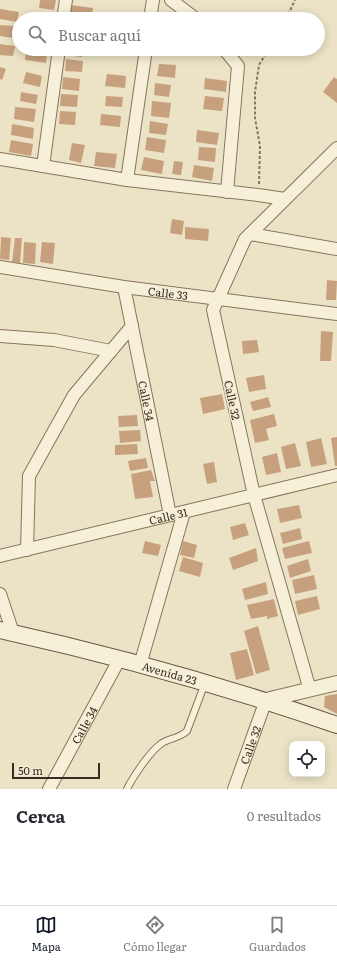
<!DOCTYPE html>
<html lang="es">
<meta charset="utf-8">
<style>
:root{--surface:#fff;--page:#f2f2f3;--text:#2b2b33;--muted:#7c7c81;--line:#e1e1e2;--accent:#111827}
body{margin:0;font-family:Literata,serif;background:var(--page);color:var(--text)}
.controls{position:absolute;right:12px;bottom:12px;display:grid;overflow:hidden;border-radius:8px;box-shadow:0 2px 10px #0003}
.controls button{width:36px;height:36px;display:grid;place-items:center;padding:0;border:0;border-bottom:1px solid var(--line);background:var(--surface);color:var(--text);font:20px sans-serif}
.scale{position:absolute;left:12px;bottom:10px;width:88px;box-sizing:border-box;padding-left:4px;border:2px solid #372c1f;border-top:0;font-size:11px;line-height:14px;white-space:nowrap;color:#372c1f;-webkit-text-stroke:3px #f3ecd5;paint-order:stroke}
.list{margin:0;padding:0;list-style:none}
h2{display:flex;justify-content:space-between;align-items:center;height:52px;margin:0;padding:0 16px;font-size:17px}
h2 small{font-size:13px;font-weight:400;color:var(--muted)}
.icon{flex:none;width:22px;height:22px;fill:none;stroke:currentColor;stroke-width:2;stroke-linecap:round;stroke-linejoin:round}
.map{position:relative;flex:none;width:337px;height:789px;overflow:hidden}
.search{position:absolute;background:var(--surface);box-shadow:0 2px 10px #0003;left:12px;right:12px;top:12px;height:44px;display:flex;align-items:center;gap:10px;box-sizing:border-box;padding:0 14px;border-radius:22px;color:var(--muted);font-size:15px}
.sheet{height:116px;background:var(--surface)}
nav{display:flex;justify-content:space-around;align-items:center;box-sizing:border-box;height:56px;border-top:1px solid var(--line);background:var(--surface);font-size:11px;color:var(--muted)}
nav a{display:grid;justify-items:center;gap:2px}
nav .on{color:var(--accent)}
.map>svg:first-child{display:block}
.building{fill:#c7a17e}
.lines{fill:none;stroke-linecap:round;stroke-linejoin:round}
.service-casing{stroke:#86755d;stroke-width:8}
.minor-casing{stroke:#86755d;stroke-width:14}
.tertiary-casing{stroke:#86755d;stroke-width:16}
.secondary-casing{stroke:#685640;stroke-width:18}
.path{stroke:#86755d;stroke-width:2;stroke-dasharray:3 2;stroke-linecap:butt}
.service{stroke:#f7f0d8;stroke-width:6}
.minor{stroke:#f7f0d8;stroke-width:12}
.tertiary{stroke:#f7f0d8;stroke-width:14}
.secondary{stroke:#f7f0d8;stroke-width:16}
.labels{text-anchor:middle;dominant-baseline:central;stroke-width:3;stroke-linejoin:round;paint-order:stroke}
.street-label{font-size:11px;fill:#372c1f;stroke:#f3ecd5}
</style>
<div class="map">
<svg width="337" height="789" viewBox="0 0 337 789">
<rect width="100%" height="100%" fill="#ece3c6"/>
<!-- building -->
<path class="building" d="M40,0h16l-2,10 -15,-2z
M71,5l22,3 -1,7 -22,-3z
M0,9l19,3 -2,10 -17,-3z
M35,12l18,3 -1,4h-18z
M0,25l15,1 -1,12 -14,-2z
M0,44l15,2 -2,10 -13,-1z
M26,49l21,1 -1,13 -21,-3z
M67,49h16l-1,8 -16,-2z
M161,49h14l-1,6 -13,-3z
M66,59l17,2 -1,11 -17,-1z
M159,64l17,1 -1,13 -18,-2z
M0,67l6,2 -4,11 -2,-1z
M26,72l16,4 -2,11 -17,-4z
M107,74l19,2 -1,12 -20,-2z
M63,77l17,2 -1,12 -17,-2z
M334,77l3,2v24l-14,-11z
M205,78l22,3 -1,11 -22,-3z
M155,83l16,2 -2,12 -15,-2z
M21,92l17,3 -2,9 -16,-3z
M61,94l17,1 -1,12 -17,-1z
M106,96l17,1 -1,10 -17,-1z
M205,96l19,2 -2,13 -19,-2z
M152,101l19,2 -2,15 -18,-2z
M15,107l21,2 -2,13 -20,-3z
M60,111l16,1 -1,13 -16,-1z
M101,114l20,2 -1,11 -20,-2z
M150,121l18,3 -2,11 -17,-2z
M12,124l22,4 -1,11 -22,-4z
M197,130l22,3 -2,12 -21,-3z
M147,137l19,3 -2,13 -19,-3z
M11,140l22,4 -2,12 -22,-4z
M72,143l13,2 -4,18 -12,-3z
M199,147l17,1 -1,14 -17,-2z
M96,152l21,2 -2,14 -21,-2z
M144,157l20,4 -2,13 -21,-4z
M174,161l9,1 -2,13 -9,-1z
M194,165l20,3 -2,13 -20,-4z
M172,219l12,2 -2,14 -12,-2z
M185,227l24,2 -1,12 -23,-2z
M1,237l10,1 -2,22 -9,-1z
M15,238h7l-2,25 -8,-1z
M24,242l12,1 -1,21 -12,-1z
M42,242l13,1 -2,21 -13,-2z
M327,280l10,1 -1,19h-10z
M321,331l12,1 -2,29h-11z
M257,340l2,12 -16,2 -1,-13z
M264,375l2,14 -17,3 -3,-14z
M222,394l3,15 -22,5 -3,-16z
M268,397l3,10 -18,4 -3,-9z
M274,414l3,12 -11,3 3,11 -14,3 -5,-23z
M137,415l1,11 -19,1 -1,-11z
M140,430l1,11 -21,2 -1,-12z
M337,437v29h-2l-4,-28z
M321,438l6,26 -16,3 -5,-25z
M295,443l6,23 -15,3 -5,-22z
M137,444l1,10 -23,1v-10z
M277,453l4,19 -15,3 -4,-18z
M146,458l2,10 -18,3 -2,-10z
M214,462l3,20 -10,2 -4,-20z
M151,470l4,11h-5l3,16 -18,2 -4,-25z
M299,505l3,13 -22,5 -3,-14z
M245,523l4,12 -16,5 -3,-13z
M300,528l2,11 -19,5 -3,-11z
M145,541l16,4 -3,11 -16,-3z
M183,541l14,4 -3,13 -14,-3z
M309,541l3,12 -27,6 -3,-11z
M256,548l2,13 -25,9 -4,-12z
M183,557l20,6 -3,14 -21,-6z
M308,559l3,12 -21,7 -3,-12z
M314,575l3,14 -22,5 -3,-14z
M266,582l2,12 -23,6 -3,-11z
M317,596l3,13 -22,6 -3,-14z
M274,599l4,17 -11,3v-3l-16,3 -4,-14z
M258,626l12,44 -14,4 -12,-43z
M247,649l7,26 -18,5 -6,-27z
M337,694v20l-13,-7 1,-11z"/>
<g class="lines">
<!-- service casing -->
<g class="service-casing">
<path id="service" d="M127,789c6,-12 23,-38 35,-46 8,-5 18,-5 25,-12l18,-48"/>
</g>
<!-- minor casing -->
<g class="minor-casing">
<g id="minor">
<path d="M171,0l25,19"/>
<path d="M63,19l3,-19"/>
<path d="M150,19l3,-19"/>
<path d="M224,49l14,17 -11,126"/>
<path d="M0,159l127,21 131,15 27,4"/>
<path d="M43,166l16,-117"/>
<path d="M127,180l19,-131"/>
<path d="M250,234l87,15"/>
<path id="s1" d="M0,267l124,20 213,27"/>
<path id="s2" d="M124,287l46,228"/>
<path d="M0,336l54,4 57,11"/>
<path d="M27,550l2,-74 45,-81 58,-69"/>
<path id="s3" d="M0,556l337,-81"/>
<path d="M0,594l13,39"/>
<path d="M140,665l44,-153"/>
<path d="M310,690l-56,-195 -41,-185 32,-71 92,-91"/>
<path id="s4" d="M49,789l70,-129"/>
<path id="s5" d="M234,789l32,-89"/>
</g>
</g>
<!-- tertiary casing -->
<g class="tertiary-casing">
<path id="tertiary" d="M266,700l71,-17"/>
</g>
<!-- secondary casing -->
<g class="secondary-casing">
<g id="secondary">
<path id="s6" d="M0,630c113,25 228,57 337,95"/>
</g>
</g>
<!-- path -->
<path class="path" d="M286,19l9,-19
M259,184l1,-38 -5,-28v-26l4,-27 10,-16"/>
<!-- service -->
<use href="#service" class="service"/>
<!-- minor -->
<use href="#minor" class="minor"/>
<!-- tertiary -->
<use href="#tertiary" class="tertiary"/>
<!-- secondary -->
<use href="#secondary" class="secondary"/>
</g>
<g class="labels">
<!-- street labels -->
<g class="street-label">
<text stroke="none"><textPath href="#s1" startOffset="170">Calle 33</textPath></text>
<text transform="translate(233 400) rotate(78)">Calle 32</text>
<text stroke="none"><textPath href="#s2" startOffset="116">Calle 34</textPath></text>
<text stroke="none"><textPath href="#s3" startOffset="173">Calle 31</textPath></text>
<text stroke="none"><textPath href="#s6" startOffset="175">Avenida 23</textPath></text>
<text stroke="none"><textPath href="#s4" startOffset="73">Calle 34</textPath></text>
<text stroke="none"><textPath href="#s5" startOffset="47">Calle 32</textPath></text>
</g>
</g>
</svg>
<div class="controls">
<button><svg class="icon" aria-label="locate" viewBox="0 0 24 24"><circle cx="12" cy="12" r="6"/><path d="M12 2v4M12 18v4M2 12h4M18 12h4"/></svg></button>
</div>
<div class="scale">50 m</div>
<div class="search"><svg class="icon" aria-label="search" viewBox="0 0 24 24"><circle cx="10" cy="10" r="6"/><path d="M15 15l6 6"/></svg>Buscar aquí</div>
</div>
<section class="sheet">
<h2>Cerca<small>0 resultados</small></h2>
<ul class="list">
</ul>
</section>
<nav>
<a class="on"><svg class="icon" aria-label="map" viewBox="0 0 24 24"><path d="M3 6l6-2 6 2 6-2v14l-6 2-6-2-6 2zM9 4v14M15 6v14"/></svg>Mapa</a>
<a><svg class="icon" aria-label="directions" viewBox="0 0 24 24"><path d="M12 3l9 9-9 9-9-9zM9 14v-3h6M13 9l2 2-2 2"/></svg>Cómo llegar</a>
<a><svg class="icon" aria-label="saved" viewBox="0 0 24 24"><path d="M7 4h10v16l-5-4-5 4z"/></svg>Guardados</a>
</nav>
